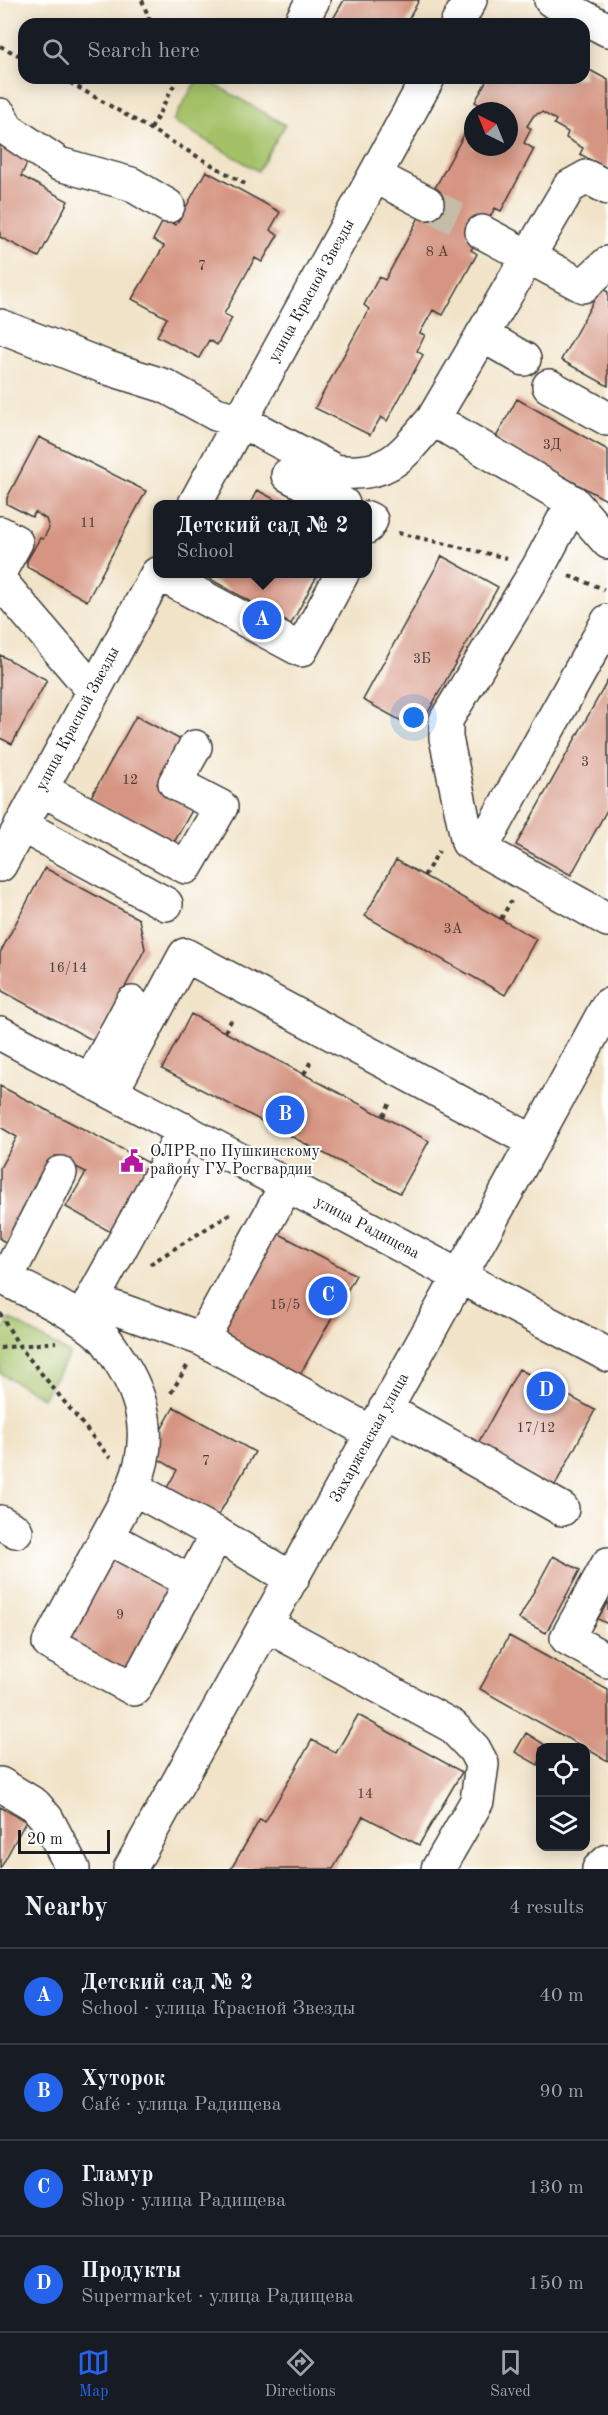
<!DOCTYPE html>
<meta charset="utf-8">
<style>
:root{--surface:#171b24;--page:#20242c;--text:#f1f3f6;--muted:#9ea1a6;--line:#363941;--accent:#2563eb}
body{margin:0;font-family:"Old Standard TT",serif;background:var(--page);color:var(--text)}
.controls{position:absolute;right:18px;bottom:18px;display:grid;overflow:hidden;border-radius:12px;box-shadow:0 3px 15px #0003}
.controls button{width:54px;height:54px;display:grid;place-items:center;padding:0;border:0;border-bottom:2px solid var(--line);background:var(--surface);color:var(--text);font:30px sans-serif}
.compass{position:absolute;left:464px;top:102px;width:54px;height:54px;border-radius:50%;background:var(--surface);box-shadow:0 3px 15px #0003;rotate:317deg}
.scale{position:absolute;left:18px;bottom:15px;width:92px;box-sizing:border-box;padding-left:6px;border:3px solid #1c1c1c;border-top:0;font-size:16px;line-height:21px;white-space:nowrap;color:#1c1c1c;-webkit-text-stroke:4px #fff;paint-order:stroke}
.you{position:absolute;left:414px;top:718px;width:21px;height:21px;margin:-15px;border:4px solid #fff;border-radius:50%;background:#1a73e8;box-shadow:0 0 0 9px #1a73e833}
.badge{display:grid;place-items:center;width:39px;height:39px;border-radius:50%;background:var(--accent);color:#fff;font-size:20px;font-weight:700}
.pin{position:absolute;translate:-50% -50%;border:3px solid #fff;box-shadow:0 2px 6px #0006}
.popup{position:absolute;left:153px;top:500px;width:219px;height:78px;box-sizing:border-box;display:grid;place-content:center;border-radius:12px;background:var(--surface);filter:drop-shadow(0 2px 4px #0005);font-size:20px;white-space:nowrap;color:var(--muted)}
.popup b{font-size:22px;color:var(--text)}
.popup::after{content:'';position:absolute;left:50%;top:100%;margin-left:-12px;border:12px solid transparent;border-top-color:var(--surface)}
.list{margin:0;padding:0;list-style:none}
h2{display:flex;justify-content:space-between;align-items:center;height:78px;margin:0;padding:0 24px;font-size:26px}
h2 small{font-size:20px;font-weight:400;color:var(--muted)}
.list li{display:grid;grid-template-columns:39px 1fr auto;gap:18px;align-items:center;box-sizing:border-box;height:96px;padding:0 24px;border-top:2px solid var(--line)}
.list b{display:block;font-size:22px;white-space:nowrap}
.list p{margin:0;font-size:20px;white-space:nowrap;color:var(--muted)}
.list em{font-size:20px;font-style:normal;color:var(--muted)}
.icon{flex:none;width:33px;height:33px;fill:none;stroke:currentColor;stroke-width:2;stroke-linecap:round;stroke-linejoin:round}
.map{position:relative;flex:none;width:608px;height:1869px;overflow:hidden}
.search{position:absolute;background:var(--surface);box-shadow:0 3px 15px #0003;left:18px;right:18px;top:18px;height:66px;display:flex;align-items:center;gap:15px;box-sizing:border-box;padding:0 21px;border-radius:18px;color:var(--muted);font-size:22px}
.sheet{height:462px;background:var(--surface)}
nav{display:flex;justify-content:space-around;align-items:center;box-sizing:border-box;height:84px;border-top:2px solid var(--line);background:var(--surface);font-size:16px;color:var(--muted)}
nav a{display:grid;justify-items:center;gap:3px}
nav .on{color:var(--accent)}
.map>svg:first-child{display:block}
.green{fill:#a4c168;stroke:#606e42;stroke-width:1.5}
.building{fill:#d69582}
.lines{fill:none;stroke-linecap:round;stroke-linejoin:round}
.minor-tunnel{stroke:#c6bba6;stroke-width:33;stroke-dasharray:33 16;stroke-linecap:butt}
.minor-casing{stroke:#3c3a36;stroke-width:36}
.path{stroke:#3c3a36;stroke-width:4;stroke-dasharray:4.5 4.5;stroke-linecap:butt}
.minor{stroke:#fff;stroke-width:33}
.labels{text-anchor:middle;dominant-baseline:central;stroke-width:4.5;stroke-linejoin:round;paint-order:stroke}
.number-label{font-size:14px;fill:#4a3a36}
.street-label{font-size:16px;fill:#1c1c1c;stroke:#fff}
.poi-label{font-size:16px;fill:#1c1c1c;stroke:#fff;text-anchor:start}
</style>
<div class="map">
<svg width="608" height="1869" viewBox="0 0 608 1869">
<rect width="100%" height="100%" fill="#fff"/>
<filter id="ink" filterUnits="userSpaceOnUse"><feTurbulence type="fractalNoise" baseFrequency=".0167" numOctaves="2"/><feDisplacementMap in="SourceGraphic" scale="12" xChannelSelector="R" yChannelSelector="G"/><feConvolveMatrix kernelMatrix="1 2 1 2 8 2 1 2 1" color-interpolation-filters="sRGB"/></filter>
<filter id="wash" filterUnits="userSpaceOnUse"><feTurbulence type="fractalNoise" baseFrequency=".008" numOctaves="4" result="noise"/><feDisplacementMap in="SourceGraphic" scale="24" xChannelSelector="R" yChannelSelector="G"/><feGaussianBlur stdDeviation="1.35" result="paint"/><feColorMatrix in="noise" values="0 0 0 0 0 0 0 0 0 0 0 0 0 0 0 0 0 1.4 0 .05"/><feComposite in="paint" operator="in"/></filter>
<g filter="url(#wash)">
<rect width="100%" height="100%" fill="#f1e3c8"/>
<!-- green -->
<path class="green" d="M198,78h6l81,47 -27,46 -85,-50z
M10,1319l60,35 -27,44 -43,-25v-39z"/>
<g id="blocks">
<!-- building -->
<path class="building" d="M344,0h75l-13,24h-76z
M584,67l24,13v90l-28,-16 3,-6 -17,-10 2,-6 -14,-8 2,-4 -14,-8 -8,3 -7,11 4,3 -7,14 10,6 -33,62 -6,-3 -24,42 6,4 -34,61 -10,-5 -13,23 5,2 -8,16 6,4 -36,66 -6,-4 -11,18 -55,-27 54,-99 -5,-4 15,-28 6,3 88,-162v29h36v-36h-32l3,-6 -5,-3 13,-24h96z
M0,143l29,16 -8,17 47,25 -29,56 -39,-20z
M206,171l74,41 -10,18 8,5 -16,27 -7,-4 -31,56 8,4 -15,27 -8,-5 -10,18 -42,-22 10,-18 -35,-19 32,-53 -11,-6 11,-21 12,6z
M601,288l7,4v94l-47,-26z
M517,399l91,51v51l-113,-62z
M39,437l107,54 -59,110 -60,-34v-6l13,-23 3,1 6,-11 -3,-9 -11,-7 -3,5 -25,-13v-6z
M257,490l26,14h-33z
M442,556l56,31 -80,143 -55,-30z
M213,574h105l-27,50 -81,-45z
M0,655l47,25 -35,64 -12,-6z
M608,680v128l-37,67 -55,-30z
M136,716l45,24 -24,44 38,21 -22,39 -83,-45z
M396,860l140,79 -31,56 -140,-79z
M45,868l94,51 6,30 -49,93 -94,-51 -2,-8v-30z
M191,1014l238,127 -29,52 -238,-124z
M0,1086l155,80 -39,69 -50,-28 20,-35 -31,-16 -48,87 -7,-4v-71l17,-31 -17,-10z
M274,1231l82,44 -58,103 -83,-43z
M519,1369l76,41 -41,77 -77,-42z
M174,1407l81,45 -40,69 -51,-28 13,-23 -29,-17z
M112,1551l66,36 -50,91 -66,-36z
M553,1556l27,14 -34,63 -27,-14z
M608,1601v23l-10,-5z
M509,1636l99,54v71l-128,-72z
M358,1715l104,57 -43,73 -56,-29 -30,53h-102l29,-50 5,3 47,-82 24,13z
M526,1733l24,15h-10v12l-2,5 -23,-13z
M0,1807l26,14 -26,48z"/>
</g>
</g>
<g filter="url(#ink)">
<use href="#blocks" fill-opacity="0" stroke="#3c3a36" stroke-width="1.5"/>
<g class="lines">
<!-- minor-tunnel -->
<path class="minor-tunnel" d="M427,203l55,29"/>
<!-- minor casing -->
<g class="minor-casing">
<path id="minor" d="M551,0l57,30
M300,24l13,-24
M457,24l13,-24
M0,115l7,14 52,35 72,20 37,22
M375,176l52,27
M482,232l101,54 25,-23
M0,326l108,42 57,18 51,28 25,7 94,50c53,7 67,-15 98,-52l136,-232 18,-10 21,11
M482,335l42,24
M549,386l59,33
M433,419l140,83 -34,64 -93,154v18l22,104 140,78
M288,475l55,29
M573,502l35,40
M195,504l233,-426
M367,518l4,2 -4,7
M0,533l16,9 -16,29
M160,574l141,76 41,-76
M0,581l93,109
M41,789l145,78 35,-60 -46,-24 20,-36
M21,825l145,79
M481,849l127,-228
M0,865l157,-291
M0,1033l608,322
M91,1080l41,-77
M112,1091l73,-136 349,187
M287,1184l-85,155 170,94
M0,1276c34,18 73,34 102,60 7,6 11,15 16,22 28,42 35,83 15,130l84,46
M6,1279l54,-106
M92,1300l110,39
M81,1320l89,-162 13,-29
M385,1409l177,100
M133,1488l-84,155 85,46 83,-155 75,45
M0,1522l16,9
M107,1537l84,45
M608,1564l-41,74 41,23
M266,1625l186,101 22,23 8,15 -5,37 -39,68
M0,1784l35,21 12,14 26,50
M130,1869l378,-680 100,-184
M599,1869l9,-8"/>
</g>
<!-- path -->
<path class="path" d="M142,0l9,24
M0,46l24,12
M62,78l183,106
M151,129l23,-44 -3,-7
M398,533l109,25
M569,576l35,13
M424,876l15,-25
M501,919l10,-18
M225,1032l8,-15
M304,1074l8,-15
M383,1116l8,-15
M150,1264l83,-52
M0,1313l19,33 91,112
M0,1348l56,-6
M171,1393l16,-27"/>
<!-- minor -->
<use href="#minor" class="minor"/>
</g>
</g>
<!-- icons -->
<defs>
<g id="civic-bare" transform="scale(1.8)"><path d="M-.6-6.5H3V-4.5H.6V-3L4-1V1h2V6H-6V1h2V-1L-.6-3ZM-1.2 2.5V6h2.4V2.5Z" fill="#b5179e" stroke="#fff" stroke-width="2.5" paint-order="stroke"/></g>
</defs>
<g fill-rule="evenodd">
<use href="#civic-bare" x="132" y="1161"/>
</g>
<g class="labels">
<!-- number labels -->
<g class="number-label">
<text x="437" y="252">8 А</text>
<text x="202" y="266">7</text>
<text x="552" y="445">3Д</text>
<text x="88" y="523">11</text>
<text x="422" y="659">3Б</text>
<text x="585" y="762">3</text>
<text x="130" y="780">12</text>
<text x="453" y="929">3А</text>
<text x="68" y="968">16/14</text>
<text x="285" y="1305">15/5</text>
<text x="536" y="1428">17/12</text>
<text x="206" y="1461">7</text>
<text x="120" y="1615">9</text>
<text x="365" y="1794">14</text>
</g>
<!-- street labels -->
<g class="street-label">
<text transform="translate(312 291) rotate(-61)">улица Красной Звезды</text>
<text transform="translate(78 719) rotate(-62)">улица Красной Звезды</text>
<text transform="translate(367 1228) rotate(28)">улица Радищева</text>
<text transform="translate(370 1438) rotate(-61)">Захаржевская улица</text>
</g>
<!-- poi labels -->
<g class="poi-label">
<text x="150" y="1152">ОЛРР по Пушкинскому<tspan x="150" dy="18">району ГУ Росгвардии</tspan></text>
</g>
</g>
</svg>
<div class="controls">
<button><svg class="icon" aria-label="locate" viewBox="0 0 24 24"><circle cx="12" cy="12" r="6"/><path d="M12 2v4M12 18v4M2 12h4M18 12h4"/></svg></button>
<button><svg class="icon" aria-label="layers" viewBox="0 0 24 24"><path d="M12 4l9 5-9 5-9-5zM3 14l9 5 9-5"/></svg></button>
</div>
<svg class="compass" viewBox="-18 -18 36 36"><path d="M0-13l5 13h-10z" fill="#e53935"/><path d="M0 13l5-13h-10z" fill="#9ea1a6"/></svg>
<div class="scale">20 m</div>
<div class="you"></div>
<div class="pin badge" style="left:262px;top:620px">A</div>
<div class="popup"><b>Детский сад № 2</b>School</div>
<div class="pin badge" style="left:285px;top:1115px">B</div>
<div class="pin badge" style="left:328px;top:1296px">C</div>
<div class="pin badge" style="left:546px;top:1391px">D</div>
<div class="search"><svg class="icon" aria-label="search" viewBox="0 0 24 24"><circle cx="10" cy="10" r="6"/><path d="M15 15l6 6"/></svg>Search here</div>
</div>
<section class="sheet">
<h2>Nearby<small>4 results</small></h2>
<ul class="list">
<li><span class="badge">A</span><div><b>Детский сад № 2</b><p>School · улица Красной Звезды</p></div><em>40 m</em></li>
<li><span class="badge">B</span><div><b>Хуторок</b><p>Café · улица Радищева</p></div><em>90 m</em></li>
<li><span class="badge">C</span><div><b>Гламур</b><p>Shop · улица Радищева</p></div><em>130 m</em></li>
<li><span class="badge">D</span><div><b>Продукты</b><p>Supermarket · улица Радищева</p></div><em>150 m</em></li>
</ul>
</section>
<nav>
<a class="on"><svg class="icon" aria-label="map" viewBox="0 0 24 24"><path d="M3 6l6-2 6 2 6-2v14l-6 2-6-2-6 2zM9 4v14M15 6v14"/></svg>Map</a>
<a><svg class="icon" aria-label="directions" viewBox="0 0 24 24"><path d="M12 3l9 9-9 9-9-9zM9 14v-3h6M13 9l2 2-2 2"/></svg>Directions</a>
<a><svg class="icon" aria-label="saved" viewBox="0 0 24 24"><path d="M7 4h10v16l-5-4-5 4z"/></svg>Saved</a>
</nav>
